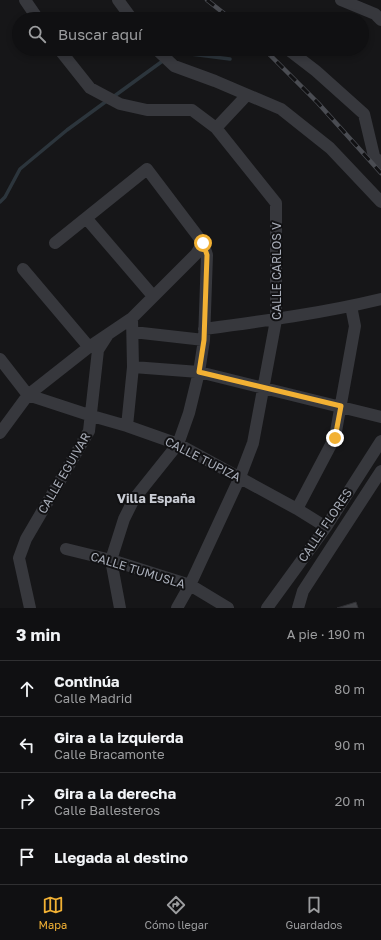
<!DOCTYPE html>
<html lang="es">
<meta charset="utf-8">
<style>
:root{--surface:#101012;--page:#19191b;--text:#f1f3f6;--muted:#9c9d9f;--line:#303032;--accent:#f2b134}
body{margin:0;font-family:"Golos Text",sans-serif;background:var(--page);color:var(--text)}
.stop{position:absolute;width:12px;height:12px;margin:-9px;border:3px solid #f2b134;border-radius:50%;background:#fff}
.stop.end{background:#f2b134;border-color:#fff;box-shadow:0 1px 4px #0008}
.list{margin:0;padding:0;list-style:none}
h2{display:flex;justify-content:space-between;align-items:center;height:52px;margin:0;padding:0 16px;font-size:17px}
h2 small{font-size:13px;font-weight:400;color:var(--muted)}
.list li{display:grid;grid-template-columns:26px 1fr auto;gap:12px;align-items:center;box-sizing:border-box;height:56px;padding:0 16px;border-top:1px solid var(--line)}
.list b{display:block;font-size:15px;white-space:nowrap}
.list p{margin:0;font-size:13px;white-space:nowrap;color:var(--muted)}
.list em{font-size:13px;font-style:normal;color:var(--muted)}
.icon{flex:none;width:22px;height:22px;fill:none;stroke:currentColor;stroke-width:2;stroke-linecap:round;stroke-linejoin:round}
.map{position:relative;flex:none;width:381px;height:608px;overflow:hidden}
.search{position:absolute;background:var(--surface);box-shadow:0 2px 6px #0003;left:12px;right:12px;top:12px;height:44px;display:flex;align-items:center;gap:10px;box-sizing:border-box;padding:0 14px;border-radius:22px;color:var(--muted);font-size:15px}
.sheet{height:276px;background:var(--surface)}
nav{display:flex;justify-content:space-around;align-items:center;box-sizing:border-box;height:56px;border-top:1px solid var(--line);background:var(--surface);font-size:11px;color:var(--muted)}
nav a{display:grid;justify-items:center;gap:2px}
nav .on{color:var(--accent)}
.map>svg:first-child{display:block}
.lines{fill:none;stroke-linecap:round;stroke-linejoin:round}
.stream{stroke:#2c353c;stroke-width:3.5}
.building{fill:#404145;stroke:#303034}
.minor{stroke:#37383d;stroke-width:12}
.rail-casing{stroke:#4a4c52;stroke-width:4.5}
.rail{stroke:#111113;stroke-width:3;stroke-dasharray:9;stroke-linecap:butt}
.route{stroke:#f2b134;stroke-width:5}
.labels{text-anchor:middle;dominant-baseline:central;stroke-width:4;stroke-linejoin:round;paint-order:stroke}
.street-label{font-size:12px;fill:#a8adb8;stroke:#111113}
.neighbourhood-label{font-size:13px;font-weight:bold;fill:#c9ccd4;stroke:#111113}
</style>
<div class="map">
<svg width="381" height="608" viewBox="0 0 381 608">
<rect width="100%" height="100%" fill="#161618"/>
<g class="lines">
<!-- stream -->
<path class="stream" d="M113,97l62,-45 55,7
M0,202l5,-5 15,-28 47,-39 41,-30"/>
</g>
<!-- building -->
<path class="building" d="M356,602l2,6h-21z"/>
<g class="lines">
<!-- minor -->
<path class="minor" d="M25,0l13,19
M118,0l14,19
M341,0l34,14 6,6
M59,49l31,39 30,16 27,6h45l24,18 60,75v117l-23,123 -13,34 -50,108 -13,23
M156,49l18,17 41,15 66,28 49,39 51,54
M290,51l26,20 48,43 10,42 7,8
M216,128l31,-33
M86,218l67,78
M55,243l92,-74 56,74 4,12 -3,85 -5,32 -10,41 -11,31 -44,55 -10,20 -13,41 9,48
M23,269l66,78
M132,318l1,49 66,5 182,45
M204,329c60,-8 119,-16 177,-30
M133,332l71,8
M0,359l28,36
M28,395l64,21 35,10 51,18 119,65 29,18
M127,426l6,-59
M0,433l28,-38 61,-48 43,-29 64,-64 7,-11
M297,509l38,-72 20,-111 -4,-20
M66,549l45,11 79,25 38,23
M30,608l-11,-50 7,-19 63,-108 9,-81 9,-14
M267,608l59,-81 55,-86
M298,608l5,-17 78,-120"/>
<!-- rail casing -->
<g class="rail-casing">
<path id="rail" d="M207,0l24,19
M264,49l54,54 63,70"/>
</g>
<!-- rail -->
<use href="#rail" class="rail"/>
</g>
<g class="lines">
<!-- route -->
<path class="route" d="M203,243l4,12 -3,85 -5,32 142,34 -6,32"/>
</g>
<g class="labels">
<!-- street labels -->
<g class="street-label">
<text transform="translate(276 271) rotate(-90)">CALLE CARLOS V</text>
<text transform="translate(203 459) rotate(27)">CALLE TUPIZA</text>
<text transform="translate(64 473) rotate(-60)">CALLE EGUIVAR</text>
<text transform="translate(325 525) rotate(-56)">CALLE FLORES</text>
<text transform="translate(138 570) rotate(17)">CALLE TUMUSLA</text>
</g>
<!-- neighbourhood labels -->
<g class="neighbourhood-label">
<text x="156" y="498">Villa España</text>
</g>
</g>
</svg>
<div class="stop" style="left:203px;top:243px"></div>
<div class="stop end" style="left:335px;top:438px"></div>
<div class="search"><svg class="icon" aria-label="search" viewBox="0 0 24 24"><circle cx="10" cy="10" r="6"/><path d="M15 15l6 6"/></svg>Buscar aquí</div>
</div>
<section class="sheet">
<h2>3 min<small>A pie · 190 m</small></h2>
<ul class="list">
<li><svg class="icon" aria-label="ahead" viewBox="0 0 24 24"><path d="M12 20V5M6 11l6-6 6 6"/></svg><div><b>Continúa</b><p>Calle Madrid</p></div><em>80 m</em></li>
<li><svg class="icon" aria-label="left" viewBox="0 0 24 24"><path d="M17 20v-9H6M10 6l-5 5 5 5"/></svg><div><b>Gira a la izquierda</b><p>Calle Bracamonte</p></div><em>90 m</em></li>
<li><svg class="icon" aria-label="right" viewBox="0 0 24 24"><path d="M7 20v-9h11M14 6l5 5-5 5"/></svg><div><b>Gira a la derecha</b><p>Calle Ballesteros</p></div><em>20 m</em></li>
<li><svg class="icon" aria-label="arrive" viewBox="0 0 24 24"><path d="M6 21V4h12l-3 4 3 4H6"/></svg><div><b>Llegada al destino</b></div></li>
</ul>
</section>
<nav>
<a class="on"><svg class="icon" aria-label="map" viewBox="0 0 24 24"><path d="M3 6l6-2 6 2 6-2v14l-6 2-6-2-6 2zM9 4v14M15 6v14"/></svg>Mapa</a>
<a><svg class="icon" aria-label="directions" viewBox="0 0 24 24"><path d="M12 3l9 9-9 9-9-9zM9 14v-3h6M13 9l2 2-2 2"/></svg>Cómo llegar</a>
<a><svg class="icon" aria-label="saved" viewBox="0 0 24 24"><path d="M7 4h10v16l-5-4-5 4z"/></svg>Guardados</a>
</nav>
